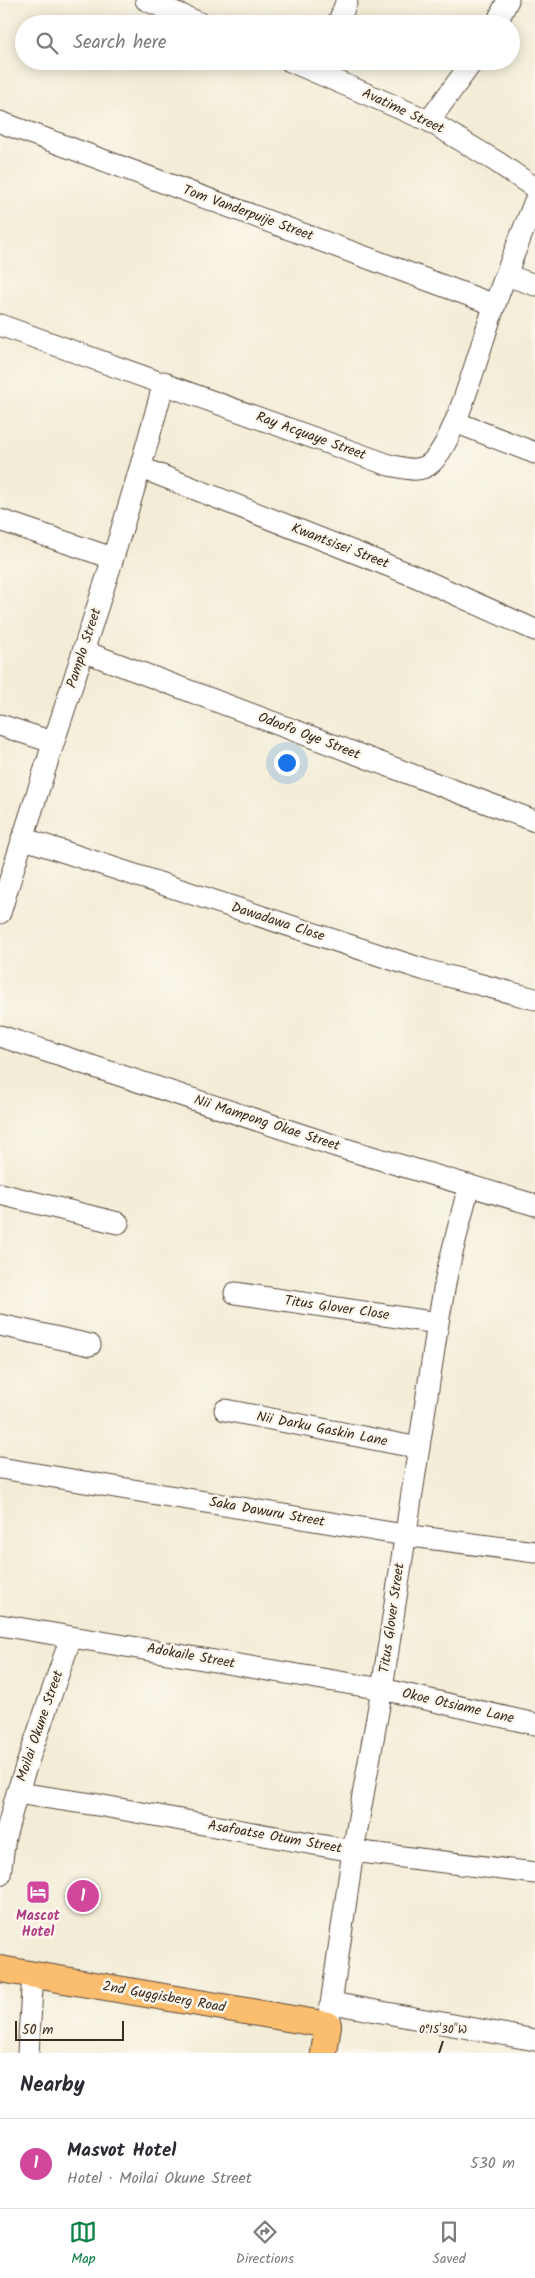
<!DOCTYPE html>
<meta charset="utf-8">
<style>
:root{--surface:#fff;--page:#f2f2f3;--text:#2b2b33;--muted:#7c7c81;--line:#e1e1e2;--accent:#0b8043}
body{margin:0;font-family:Kalam,sans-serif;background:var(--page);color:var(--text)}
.scale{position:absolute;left:15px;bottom:12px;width:109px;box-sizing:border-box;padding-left:5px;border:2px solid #3b2a1e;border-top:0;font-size:14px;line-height:18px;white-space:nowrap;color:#3b2a1e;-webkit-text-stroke:4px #fbf7ec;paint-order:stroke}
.you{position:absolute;left:286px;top:762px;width:18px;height:18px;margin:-12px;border:4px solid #fff;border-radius:50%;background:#1a73e8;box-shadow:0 0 0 8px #1a73e833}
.badge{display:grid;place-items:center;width:32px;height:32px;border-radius:50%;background:var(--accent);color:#fff;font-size:16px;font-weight:700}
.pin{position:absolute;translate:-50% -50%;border:2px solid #fff;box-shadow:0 1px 5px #0006}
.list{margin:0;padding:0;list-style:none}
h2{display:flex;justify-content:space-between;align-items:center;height:65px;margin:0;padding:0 20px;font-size:21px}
h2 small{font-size:16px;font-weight:400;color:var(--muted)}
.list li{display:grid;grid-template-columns:32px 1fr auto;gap:15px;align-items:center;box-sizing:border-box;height:90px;padding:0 20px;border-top:1px solid var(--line)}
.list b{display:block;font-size:19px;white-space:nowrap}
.list p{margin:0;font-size:16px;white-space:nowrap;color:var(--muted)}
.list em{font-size:16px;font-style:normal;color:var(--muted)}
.icon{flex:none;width:28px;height:28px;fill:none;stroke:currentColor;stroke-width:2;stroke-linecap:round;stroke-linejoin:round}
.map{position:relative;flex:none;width:535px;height:2053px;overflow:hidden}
.search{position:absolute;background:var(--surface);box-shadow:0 2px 12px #0003;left:15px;right:15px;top:15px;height:55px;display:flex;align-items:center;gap:12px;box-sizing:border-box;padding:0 18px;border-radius:28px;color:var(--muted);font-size:19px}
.sheet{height:155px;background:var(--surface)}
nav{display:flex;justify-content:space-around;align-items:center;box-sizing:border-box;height:70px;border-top:1px solid var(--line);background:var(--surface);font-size:14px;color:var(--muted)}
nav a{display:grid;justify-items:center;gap:2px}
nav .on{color:var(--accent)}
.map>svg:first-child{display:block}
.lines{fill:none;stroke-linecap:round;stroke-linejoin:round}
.minor-casing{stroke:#57473a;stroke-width:23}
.major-casing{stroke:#57473a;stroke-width:28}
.minor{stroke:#fff;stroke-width:21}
.major{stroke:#fbbd6e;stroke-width:26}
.ticks{fill:none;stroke:#3b2a1e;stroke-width:2}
.labels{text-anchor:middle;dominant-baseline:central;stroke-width:5;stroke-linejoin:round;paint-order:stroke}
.street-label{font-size:14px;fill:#3b2a1e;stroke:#fbf7ec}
.hotel-label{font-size:14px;font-weight:bold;fill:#b23c85;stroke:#fbf7ec}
.ticks-label{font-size:12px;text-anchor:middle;fill:#3b2a1e;stroke:#fbf7ec;stroke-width:5;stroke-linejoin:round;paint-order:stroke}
</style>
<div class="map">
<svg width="535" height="2053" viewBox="0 0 535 2053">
<rect width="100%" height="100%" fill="#fbf7ec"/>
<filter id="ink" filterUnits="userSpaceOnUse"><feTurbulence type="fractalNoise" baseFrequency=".02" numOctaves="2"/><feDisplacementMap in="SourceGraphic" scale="10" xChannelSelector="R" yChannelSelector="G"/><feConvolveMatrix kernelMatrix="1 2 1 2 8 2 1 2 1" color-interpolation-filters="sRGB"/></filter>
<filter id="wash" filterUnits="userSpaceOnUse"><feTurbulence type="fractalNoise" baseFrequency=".0096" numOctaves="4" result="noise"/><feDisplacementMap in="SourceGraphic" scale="20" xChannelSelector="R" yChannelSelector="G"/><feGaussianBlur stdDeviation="1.12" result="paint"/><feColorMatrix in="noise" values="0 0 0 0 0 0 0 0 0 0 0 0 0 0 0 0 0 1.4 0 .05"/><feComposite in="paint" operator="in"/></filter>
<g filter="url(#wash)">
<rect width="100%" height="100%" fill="#f3edd7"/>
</g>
<g filter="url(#ink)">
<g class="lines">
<!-- minor casing -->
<g class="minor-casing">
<path id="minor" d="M146,0l56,24
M338,24l9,-24
M496,24l12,-24
M290,61l139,60 68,41 38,26
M429,121l44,-60
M0,122l495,183
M506,275l29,10
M0,325l389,140c15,3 31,9 43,-3 25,-24 49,-119 62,-155 12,-35 27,-71 41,-106
M455,422l80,31
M142,468l275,109 118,53
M0,520l112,38
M83,651l452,170
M0,725l52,17
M22,838l403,132 110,29
M0,913c53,-178 117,-352 164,-531
M0,1036l342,112 193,57
M0,1194l118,29
M235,1293l203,30
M0,1325l90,20
M225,1410l194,38
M0,1468l404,67 131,17
M0,1625l382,64 153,35
M17,1793l81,12 255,46 182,22
M0,1875l5,-38 12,-44 54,-156
M332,2003l203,37
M328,2025l25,-174 29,-162 56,-366 9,-50 22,-88
M28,2053l5,-79"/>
</g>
<!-- major casing -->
<g class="major-casing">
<path id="major" d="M0,1969l328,56 -4,28"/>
</g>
<!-- minor -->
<use href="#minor" class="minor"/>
<!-- major -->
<use href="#major" class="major"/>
</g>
</g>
<!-- ticks -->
<path class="ticks" d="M439,2053l4,-12"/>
<!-- icons -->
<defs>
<g id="hotel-square" transform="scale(1.25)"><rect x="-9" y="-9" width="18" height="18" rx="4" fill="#d1479c" stroke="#fbf7ec"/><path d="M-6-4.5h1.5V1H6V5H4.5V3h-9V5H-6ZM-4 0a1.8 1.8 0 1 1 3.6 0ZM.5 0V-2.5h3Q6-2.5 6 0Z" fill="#fff"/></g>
</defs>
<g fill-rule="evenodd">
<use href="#hotel-square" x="38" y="1892"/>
</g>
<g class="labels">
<!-- street labels -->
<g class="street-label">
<text transform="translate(403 111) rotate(25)">Avatime Street</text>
<text transform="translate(248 213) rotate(20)">Tom Vanderpuije Street</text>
<text transform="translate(311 436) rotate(20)">Ray Acquaye Street</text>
<text transform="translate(340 546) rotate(21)">Kwantsisei Street</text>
<text transform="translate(84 648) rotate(-72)">Pamplo Street</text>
<text transform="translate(309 736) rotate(21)">Odoofo Oye Street</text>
<text transform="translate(278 922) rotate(18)">Dawadawa Close</text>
<text transform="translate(267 1123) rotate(18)">Nii Mampong Okae Street</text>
<text transform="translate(337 1308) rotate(8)">Titus Glover Close</text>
<text transform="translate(322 1429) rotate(11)">Nii Darku Gaskin Lane</text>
<text transform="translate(267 1512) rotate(10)">Saka Dawuru Street</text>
<text transform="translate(392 1618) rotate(-82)">Titus Glover Street</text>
<text transform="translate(191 1656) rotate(10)">Adokaile Street</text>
<text transform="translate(458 1706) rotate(13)">Okoe Otsiame Lane</text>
<text transform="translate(40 1726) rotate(-71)">Moilai Okune Street</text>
<text transform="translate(275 1837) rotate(10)">Asafoatse Otum Street</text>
<text transform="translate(164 1997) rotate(10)">2nd Guggisberg Road</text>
</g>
<!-- hotel labels -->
<g class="hotel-label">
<text x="38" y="1916">Mascot<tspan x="38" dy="16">Hotel</tspan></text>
</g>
</g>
<g class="ticks-label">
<text x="443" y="2033">0°15'30"W</text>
</g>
</svg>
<div class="scale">50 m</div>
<div class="you"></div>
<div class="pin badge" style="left:83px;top:1896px;background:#d1479c">1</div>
<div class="search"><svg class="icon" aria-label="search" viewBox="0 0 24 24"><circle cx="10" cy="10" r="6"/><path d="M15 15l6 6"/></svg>Search here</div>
</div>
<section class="sheet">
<h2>Nearby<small></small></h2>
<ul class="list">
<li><span class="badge" style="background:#d1479c">1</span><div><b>Masvot Hotel</b><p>Hotel · Moilai Okune Street</p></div><em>530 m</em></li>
</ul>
</section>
<nav>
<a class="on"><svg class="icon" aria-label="map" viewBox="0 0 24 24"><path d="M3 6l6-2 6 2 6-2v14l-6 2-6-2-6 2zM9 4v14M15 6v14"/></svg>Map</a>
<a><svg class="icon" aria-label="directions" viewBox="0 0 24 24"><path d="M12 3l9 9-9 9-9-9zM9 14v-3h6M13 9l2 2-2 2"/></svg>Directions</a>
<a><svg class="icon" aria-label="saved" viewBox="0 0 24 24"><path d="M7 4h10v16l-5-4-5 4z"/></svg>Saved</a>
</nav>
